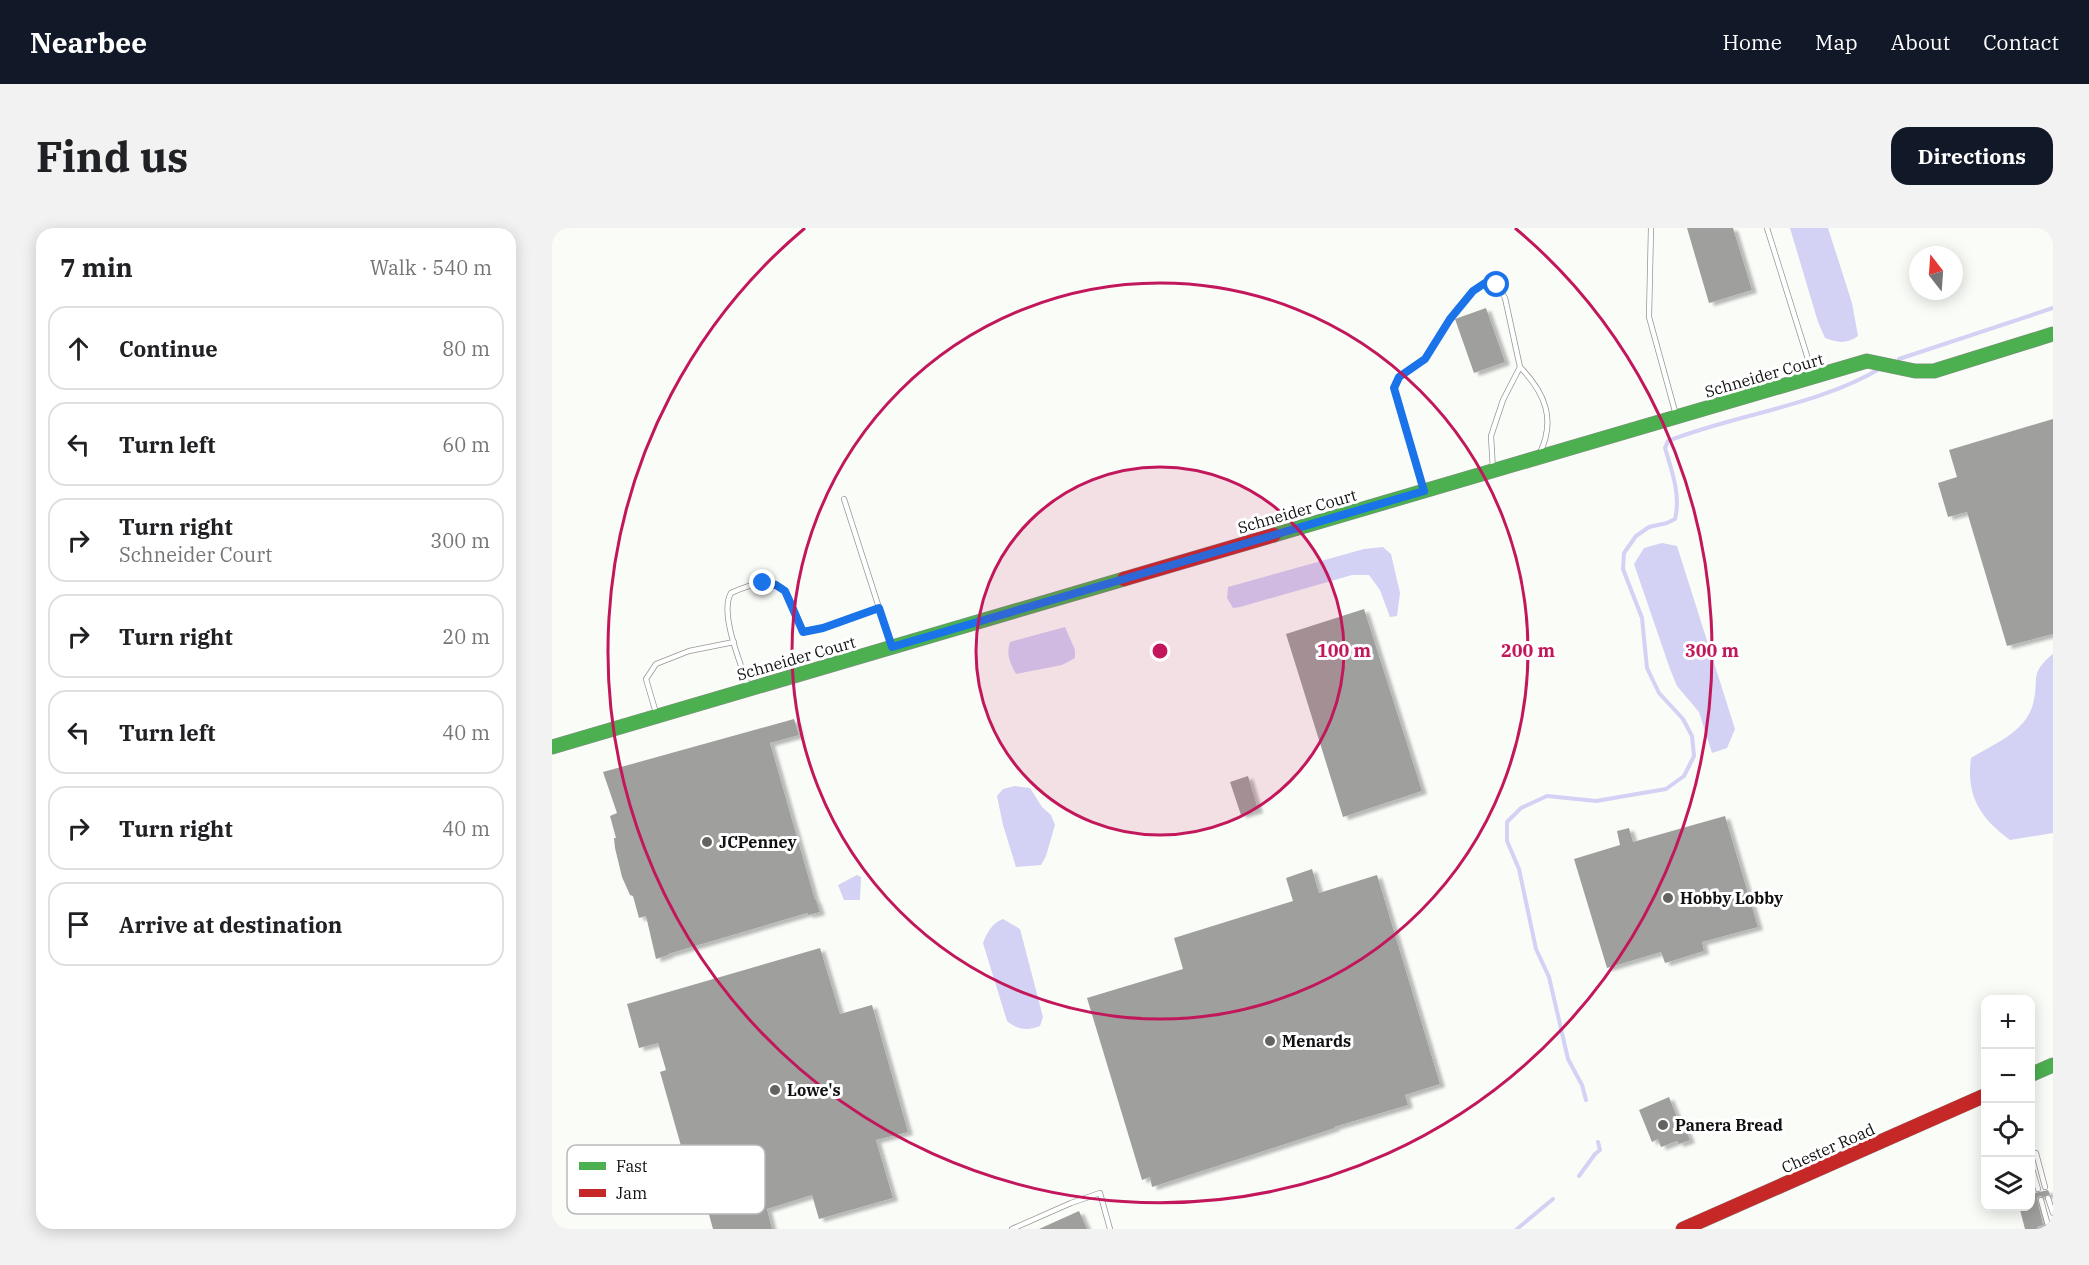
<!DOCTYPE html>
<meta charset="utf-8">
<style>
:root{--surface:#fff;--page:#f2f2f2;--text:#202124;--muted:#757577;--line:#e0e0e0;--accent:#111827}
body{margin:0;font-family:"IBM Plex Serif",serif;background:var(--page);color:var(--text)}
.controls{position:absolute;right:18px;bottom:18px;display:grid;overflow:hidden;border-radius:12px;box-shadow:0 3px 15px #0003}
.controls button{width:54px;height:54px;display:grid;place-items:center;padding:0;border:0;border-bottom:2px solid var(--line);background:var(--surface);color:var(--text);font:30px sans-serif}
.compass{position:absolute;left:1357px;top:18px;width:54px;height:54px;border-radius:50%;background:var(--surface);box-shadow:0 3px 15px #0003;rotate:343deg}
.stop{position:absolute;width:18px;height:18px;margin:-14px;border:4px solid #1a73e8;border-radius:50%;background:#fff}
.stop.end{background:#1a73e8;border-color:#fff;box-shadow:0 2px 6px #0008}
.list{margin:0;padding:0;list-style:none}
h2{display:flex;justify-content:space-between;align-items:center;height:78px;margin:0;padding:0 24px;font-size:26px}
h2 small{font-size:20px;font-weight:400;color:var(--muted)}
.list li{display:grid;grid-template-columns:39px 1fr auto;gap:18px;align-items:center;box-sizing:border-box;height:84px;margin:0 12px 12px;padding:0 12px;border:2px solid var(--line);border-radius:18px}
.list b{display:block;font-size:22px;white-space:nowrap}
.list p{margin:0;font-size:20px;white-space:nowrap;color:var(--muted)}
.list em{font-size:20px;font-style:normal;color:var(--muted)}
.icon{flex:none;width:33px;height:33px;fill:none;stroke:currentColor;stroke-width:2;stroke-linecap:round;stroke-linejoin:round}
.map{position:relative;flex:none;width:1501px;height:1001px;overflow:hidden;border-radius:18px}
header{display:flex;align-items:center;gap:36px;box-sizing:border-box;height:84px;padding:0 30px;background:var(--accent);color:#fff}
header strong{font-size:28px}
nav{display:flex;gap:33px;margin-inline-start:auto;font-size:21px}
.intro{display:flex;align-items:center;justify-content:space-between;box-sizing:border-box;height:144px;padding:0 36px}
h1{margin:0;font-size:42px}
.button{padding:15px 27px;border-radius:18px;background:var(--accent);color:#fff;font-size:21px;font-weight:700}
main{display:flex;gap:36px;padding:0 36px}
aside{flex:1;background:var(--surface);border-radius:18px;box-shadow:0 3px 15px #0003}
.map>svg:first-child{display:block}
.water{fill:#d3d1f4}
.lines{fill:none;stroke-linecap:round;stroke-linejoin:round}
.stream{stroke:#d3d1f4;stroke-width:4}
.building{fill:#9fa09d;filter:url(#shadow)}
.lane-casing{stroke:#969795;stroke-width:6}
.fast-casing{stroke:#8d8d8c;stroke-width:15}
.jam-casing{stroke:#8d8d8c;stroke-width:15}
.lane{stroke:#fefffe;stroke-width:4.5}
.fast{stroke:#4caf50;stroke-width:14}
.jam{stroke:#c62828;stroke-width:14}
.route{stroke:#1a73e8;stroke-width:8}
.ring{fill:none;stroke:#c2185b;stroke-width:3}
.poi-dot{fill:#636362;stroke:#fff;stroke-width:2}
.labels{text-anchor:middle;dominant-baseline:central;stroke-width:6;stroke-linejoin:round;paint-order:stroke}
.street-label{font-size:16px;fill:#111;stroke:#fff}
.poi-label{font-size:16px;font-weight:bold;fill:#111;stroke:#fff;text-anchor:start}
.key{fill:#fff;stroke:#b8b8b8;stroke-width:1.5}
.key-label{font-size:16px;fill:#111}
.centre{fill:#c2185b;stroke:#fff;stroke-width:3}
.ring-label{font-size:18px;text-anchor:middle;font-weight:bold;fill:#c2185b;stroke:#fff;stroke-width:6;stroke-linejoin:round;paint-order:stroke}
</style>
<header>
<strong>Nearbee</strong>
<nav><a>Home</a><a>Map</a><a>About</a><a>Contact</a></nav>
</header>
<div class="intro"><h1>Find us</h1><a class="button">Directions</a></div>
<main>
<aside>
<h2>7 min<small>Walk · 540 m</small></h2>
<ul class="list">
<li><svg class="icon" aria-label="ahead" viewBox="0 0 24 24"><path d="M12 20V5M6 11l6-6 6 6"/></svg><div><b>Continue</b></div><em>80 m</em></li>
<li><svg class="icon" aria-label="left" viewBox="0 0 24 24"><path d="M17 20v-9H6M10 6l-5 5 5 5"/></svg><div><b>Turn left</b></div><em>60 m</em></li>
<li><svg class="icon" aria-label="right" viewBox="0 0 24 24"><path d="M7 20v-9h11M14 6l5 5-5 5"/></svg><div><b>Turn right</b><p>Schneider Court</p></div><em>300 m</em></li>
<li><svg class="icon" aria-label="right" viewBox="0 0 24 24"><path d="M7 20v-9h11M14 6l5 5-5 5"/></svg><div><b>Turn right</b></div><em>20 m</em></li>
<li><svg class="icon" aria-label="left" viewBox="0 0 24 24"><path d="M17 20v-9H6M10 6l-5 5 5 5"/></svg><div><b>Turn left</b></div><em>40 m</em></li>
<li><svg class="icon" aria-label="right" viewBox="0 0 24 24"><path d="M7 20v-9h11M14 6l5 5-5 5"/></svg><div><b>Turn right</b></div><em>40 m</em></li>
<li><svg class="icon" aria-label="arrive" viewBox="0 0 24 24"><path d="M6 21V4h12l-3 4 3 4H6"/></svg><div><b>Arrive at destination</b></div></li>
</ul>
</aside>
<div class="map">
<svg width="1501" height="1001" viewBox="0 0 1501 1001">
<defs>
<filter id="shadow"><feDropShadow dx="5" dy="3" stdDeviation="1.5" flood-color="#0004"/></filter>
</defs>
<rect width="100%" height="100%" fill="#fafcf8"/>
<!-- water -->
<path class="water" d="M1238,0h38l24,75 6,33c-11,8 -20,7 -33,2l-7,-16z
M1110,315l15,3 58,183 -8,19 -15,5 -13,-41 -22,-26 -7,-17 -36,-105 10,-16z
M831,319l8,7 9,39 -3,23 -7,1 -10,-27 -11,-15h-17l-112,32 -7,1 -6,-10 1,-11 136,-38z
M513,399l10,23v8l-13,7 -46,9c-6,-11 -10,-20 -6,-32z
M1501,426v179l-43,7c-30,-22 -44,-44 -39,-82 21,-13 55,-26 62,-54 7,-25 -5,-30 20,-50z
M463,558l15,2 12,19 9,8 4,10 -9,31 -5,9 -25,2 -13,-42 -6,-29 6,-7z
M305,647l4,2 -1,23h-16l-6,-15z
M451,691l17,10 23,88 -3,9c-13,5 -22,4 -33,-5l-24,-78c4,-10 9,-20 20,-24z"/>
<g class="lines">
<!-- stream -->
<path class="stream" d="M1347,131l154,-51
M1034,872l-4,-15 -14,-26 -19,-82 -13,-28 -17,-80 -12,-28v-19l14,-14 26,-12 49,5 70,-12 18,-13 10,-20 -2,-20 -9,-17 -24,-26 -12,-25 -5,-50 -19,-49 1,-16 12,-17 13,-9 18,-4 8,-4c6,-23 -3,-48 -10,-71l3,-7c68,-27 150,-35 213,-73
M1027,948l16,-22 5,-4 -2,-8
M965,1001l36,-30"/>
</g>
<!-- building -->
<path class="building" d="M1135,0h46l19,62 -43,13z
M934,80l19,54 -31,11 -19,-54z
M1501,191v215l-46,12 -40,-134 -19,5 -10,-34 19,-6 -8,-27z
M812,381l58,182 -79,26 -57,-183z
M242,491l5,16 -29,8 45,157h1l4,12 -12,3 -1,-2 -139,41v1l-12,4 -10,-43 -7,2 -6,-22 -3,-1 -8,-18 -7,-29 -1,-10h2l-6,-22 7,-3 -14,-41z
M696,548l10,34 -17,5 -11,-33z
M1173,588l33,111 -56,15 2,9 -39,12 -4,-11 -54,16 -33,-109 46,-14 -3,-14 12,-3 4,14z
M760,641l7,24 58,-18 63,209 -35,11 3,10 -74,22 1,1 -183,59 -2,-10 -8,3 -55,-182 96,-29 -9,-31 119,-37 -7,-23z
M268,720l20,66 32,-9 36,127 -32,8 17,58 -74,21 -7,-24 -45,14 5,20h-59l-5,-18 11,-3 -5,-18 -19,5 -35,-123 6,-2 -8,-27 -19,5 -12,-44z
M1117,869l8,20 3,-1 10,24 -11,4 -2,-3 -16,6 -3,-8 -6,3 -13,-32z
M1479,952l4,13 13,-3 2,4 -6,3 -5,-1 -2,2 6,27 -6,2v2h-12l-6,-23h12z
M527,983l8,18h-48z"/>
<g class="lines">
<!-- lane casing -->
<g class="lane-casing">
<path id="lane" d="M1099,0l-2,89 27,98
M1215,0l46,147
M968,139c25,26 36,52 20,86
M871,261l-29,-101 5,-11 26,-18 25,-40 23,-28 12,-8 12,2 8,13 15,69 -17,33 -12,36 2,34
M292,271l47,146
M196,458c-7,-22 -29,-73 -17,-93 15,-7 41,-17 54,-2 7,9 13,30 18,40l20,-3 56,-20
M104,485l-10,-34 10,-15 33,-13 45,-9
M1484,925l9,34
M1478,934l8,27
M1496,970l5,15
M1489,972l8,29
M460,1001l59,-26 29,-10 10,36"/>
</g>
<!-- fast casing -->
<g class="fast-casing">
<path id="fast" d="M722,307l593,-174 48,10h19l119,-37
M0,519l572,-168
M1478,847l23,-10"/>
</g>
<!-- jam casing -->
<g class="jam-casing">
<path id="jam" d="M572,351l150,-44
M1131,1001l303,-134"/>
</g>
<!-- lane -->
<use href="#lane" class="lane"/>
<!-- fast -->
<use href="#fast" class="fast"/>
<!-- jam -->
<use href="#jam" class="jam"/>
</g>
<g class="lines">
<!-- route -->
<path class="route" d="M211,355l13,2 9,6 18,41 20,-4 56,-20 13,39 532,-156 -30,-103 5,-11 26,-18 25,-40 23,-28 12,-8 12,2"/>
</g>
<!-- distance rings -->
<circle cx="608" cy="423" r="184" fill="#c2185b" fill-opacity=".12"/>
<g class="ring">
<circle cx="608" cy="423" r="184"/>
<circle cx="608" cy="423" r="368"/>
<path d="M963 0A552 552 0 1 1 253 0"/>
</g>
<!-- markers -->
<g class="poi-dot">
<circle cx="155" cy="614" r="6"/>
<circle cx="1116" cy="670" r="6"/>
<circle cx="718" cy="813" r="6"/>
<circle cx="223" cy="862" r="6"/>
<circle cx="1111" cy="897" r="6"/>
</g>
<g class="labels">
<!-- street labels -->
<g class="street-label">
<text transform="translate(1212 147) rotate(-16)">Schneider Court</text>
<text transform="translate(745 283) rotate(-16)">Schneider Court</text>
<text transform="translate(244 430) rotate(-16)">Schneider Court</text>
<text transform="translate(1276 920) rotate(-24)">Chester Road</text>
</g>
<!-- poi labels -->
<g class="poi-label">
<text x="167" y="614">JCPenney</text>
<text x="1128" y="670">Hobby Lobby</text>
<text x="730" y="813">Menards</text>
<text x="235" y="862">Lowe's</text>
<text x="1123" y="897">Panera Bread</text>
</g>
</g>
<!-- legend -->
<rect x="15" y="917" width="198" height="69" rx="9" class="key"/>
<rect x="27" y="934" width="27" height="8" fill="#4caf50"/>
<rect x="27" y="961" width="27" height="8" fill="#c62828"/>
<g class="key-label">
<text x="64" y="944">Fast</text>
<text x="64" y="971">Jam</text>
</g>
<circle cx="608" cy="423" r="9" class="centre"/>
<g class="ring-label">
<text x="792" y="429">100 m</text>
<text x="976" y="429">200 m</text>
<text x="1160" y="429">300 m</text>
</g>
</svg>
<div class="controls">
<button>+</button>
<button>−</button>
<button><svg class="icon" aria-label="locate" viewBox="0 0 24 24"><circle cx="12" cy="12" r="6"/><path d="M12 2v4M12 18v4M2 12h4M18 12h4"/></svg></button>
<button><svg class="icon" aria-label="layers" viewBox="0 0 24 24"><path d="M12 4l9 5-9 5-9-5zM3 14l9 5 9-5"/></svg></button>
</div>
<svg class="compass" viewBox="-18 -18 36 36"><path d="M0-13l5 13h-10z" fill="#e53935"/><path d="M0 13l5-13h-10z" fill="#757577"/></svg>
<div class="stop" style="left:945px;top:57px"></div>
<div class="stop end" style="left:211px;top:355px"></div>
</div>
</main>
